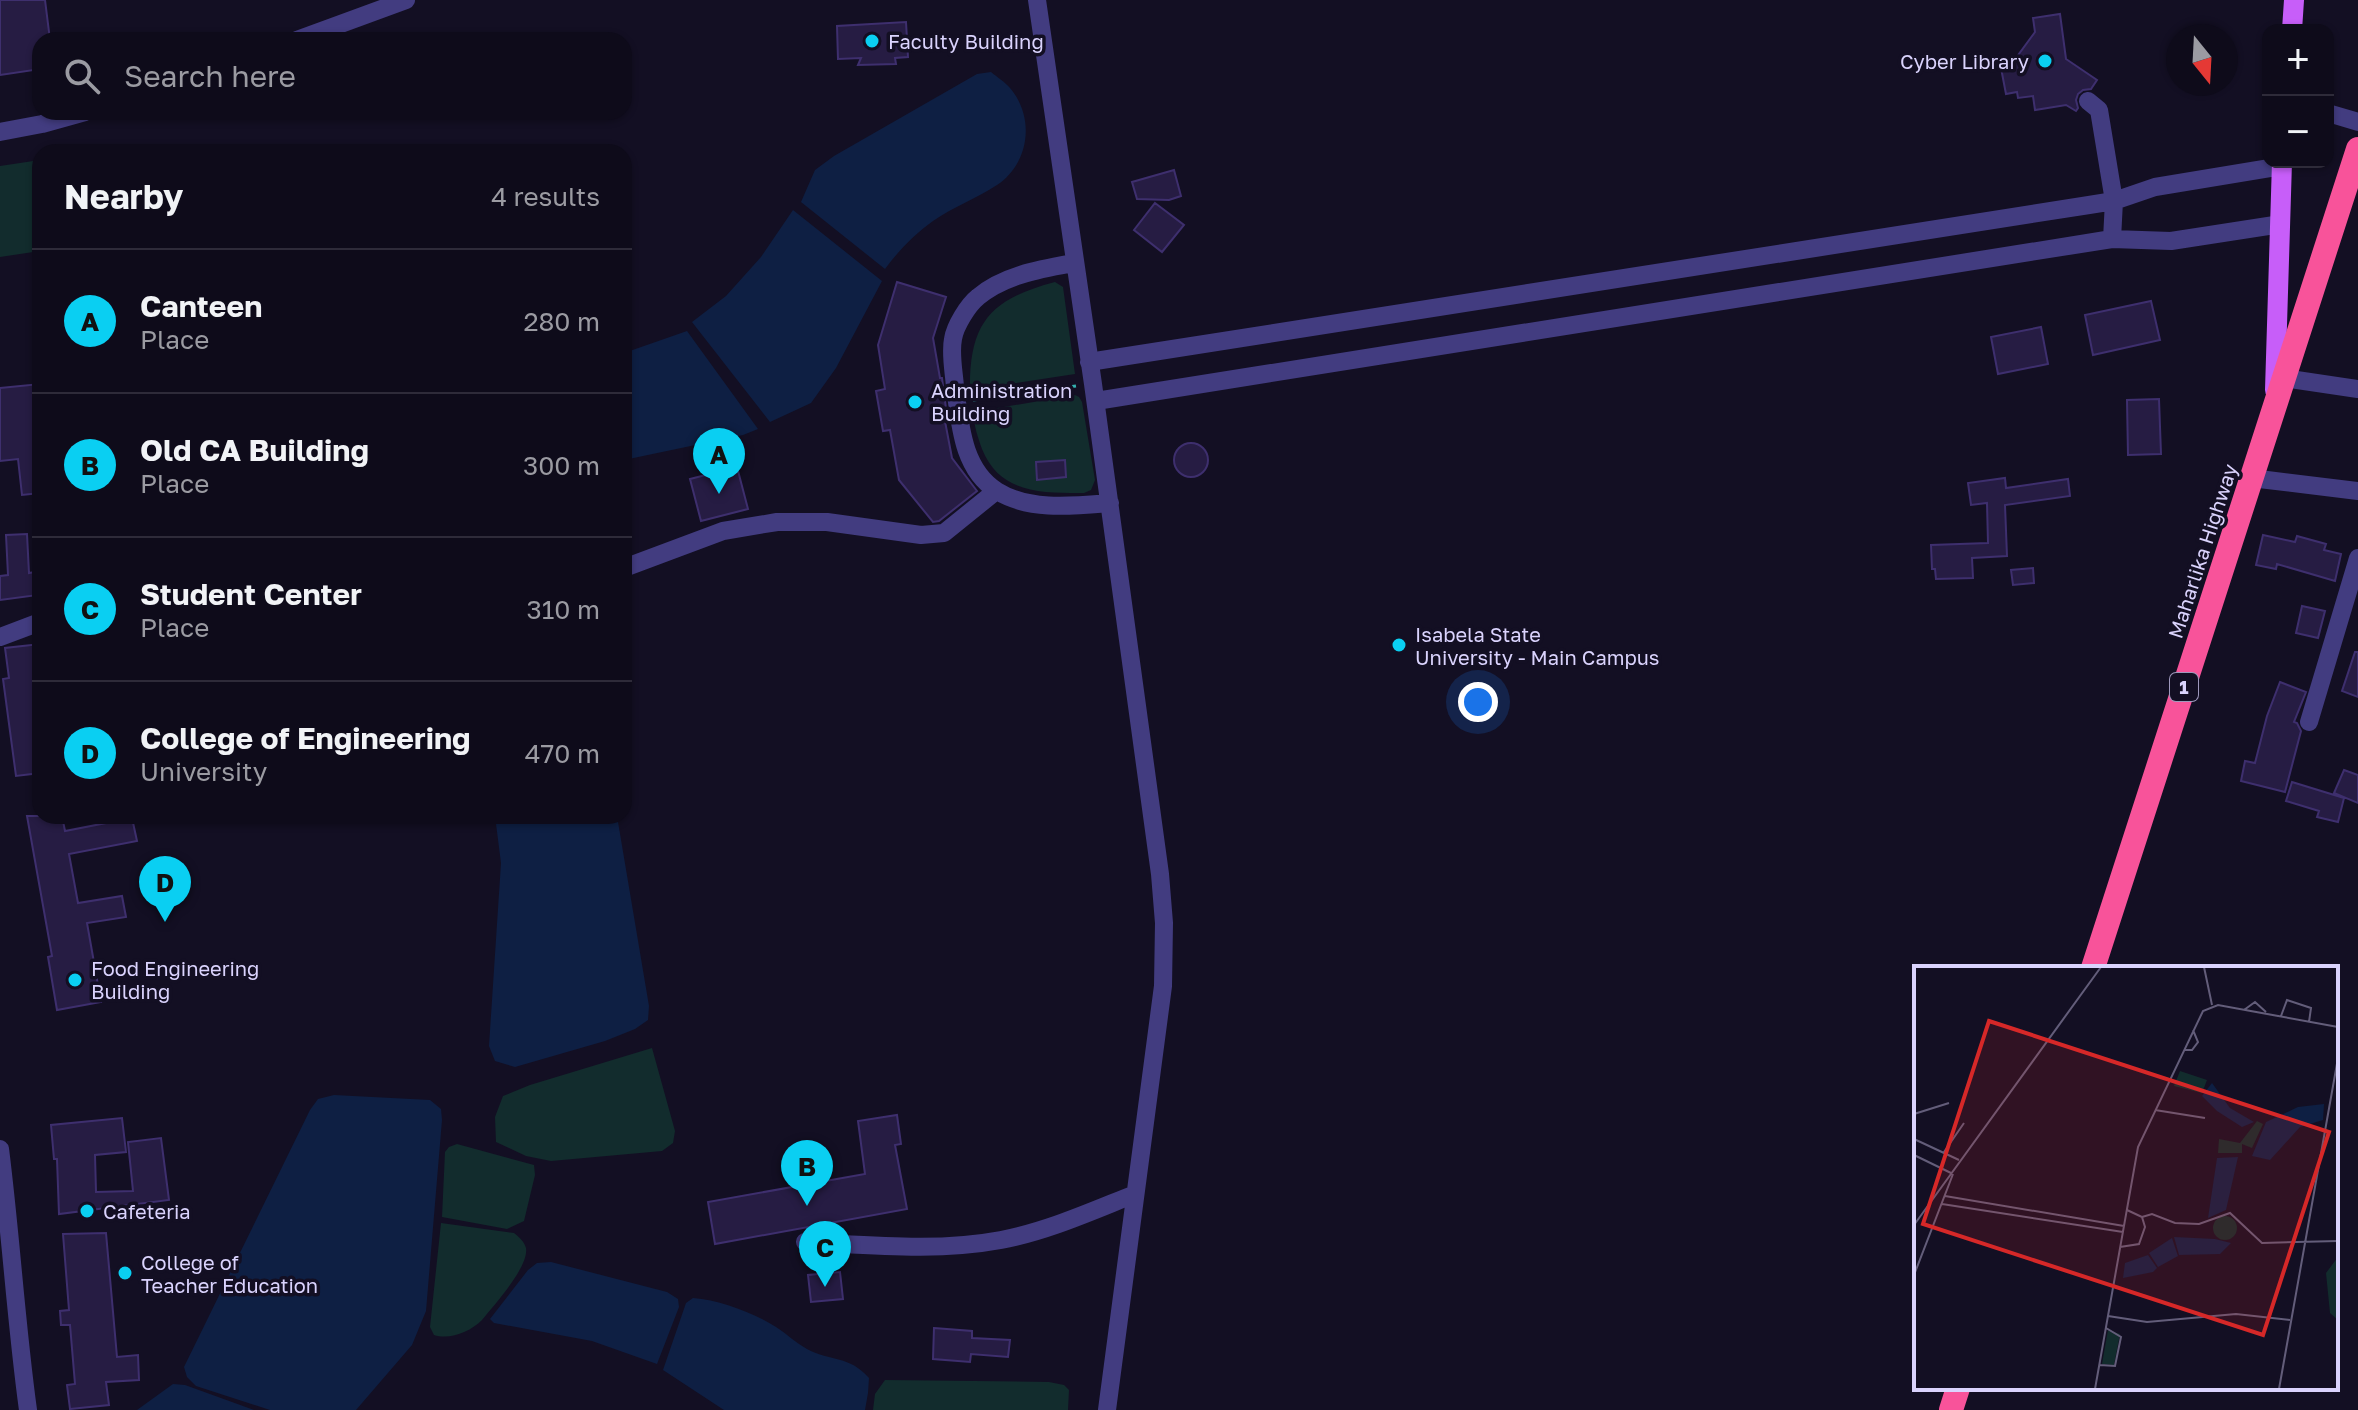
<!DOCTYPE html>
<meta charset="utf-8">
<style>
:root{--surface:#0e0b1a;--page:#171423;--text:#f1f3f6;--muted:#9b9ba2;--line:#2e2b39;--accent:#0acff2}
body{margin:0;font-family:"Golos Text",sans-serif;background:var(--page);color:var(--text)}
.controls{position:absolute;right:24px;top:24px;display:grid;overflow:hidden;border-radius:16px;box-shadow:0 2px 6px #0004}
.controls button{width:72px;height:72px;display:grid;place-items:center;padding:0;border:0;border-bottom:2px solid var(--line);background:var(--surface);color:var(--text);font:40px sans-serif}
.compass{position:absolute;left:2166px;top:24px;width:72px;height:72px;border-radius:50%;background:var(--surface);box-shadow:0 2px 6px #0004;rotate:162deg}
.you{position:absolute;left:1478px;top:702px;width:28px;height:28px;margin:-20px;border:6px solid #fff;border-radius:50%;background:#1a73e8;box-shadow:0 0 0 12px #1a73e833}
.badge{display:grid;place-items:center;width:52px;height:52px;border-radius:50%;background:var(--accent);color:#111;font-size:26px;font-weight:700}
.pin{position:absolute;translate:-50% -66px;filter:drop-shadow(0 2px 4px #0008)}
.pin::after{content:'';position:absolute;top:42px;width:28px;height:24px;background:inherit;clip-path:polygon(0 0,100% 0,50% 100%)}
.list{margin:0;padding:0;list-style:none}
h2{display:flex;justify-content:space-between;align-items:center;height:104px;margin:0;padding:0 32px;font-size:34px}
h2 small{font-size:26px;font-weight:400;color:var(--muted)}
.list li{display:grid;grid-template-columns:52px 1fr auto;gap:24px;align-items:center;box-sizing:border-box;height:144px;padding:0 32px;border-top:2px solid var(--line)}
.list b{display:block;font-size:30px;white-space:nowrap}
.list p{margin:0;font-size:26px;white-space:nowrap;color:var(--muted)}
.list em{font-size:26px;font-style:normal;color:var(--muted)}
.icon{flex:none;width:44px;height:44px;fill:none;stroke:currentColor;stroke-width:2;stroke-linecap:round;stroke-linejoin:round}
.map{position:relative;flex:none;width:2358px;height:1410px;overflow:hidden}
.search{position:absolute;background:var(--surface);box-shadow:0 2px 6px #0004;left:32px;top:32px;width:600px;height:88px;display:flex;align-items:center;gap:20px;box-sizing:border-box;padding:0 28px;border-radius:24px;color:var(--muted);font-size:30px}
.panel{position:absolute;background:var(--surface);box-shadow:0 2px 6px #0004;left:32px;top:144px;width:600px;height:680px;border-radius:24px}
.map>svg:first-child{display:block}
.green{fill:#122c2d}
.water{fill:#0e1f43}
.building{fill:#261c43;stroke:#3e2f6e;stroke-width:2}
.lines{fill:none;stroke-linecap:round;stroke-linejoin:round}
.path{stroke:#34b0af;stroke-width:3;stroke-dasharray:4 6;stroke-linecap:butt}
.minor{stroke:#423c80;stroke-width:18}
.major{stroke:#c75ef9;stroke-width:20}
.highway{stroke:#f8539a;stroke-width:24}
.poi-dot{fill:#0acff2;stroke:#130f23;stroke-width:3}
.labels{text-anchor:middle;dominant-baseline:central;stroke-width:7;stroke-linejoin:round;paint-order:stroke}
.shield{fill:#130f23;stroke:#9e98bc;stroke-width:2}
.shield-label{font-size:18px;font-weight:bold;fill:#dad3fd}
.poi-label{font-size:20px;fill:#dad3fd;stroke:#130f23;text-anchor:start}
.street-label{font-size:20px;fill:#dad3fd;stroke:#130f23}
.inset-road{fill:none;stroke:#635d7a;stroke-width:2}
.view{fill:#d62828;fill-opacity:0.15;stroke:#d62828;stroke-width:4}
.inset-edge{fill:none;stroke:#dad3fd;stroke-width:4}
</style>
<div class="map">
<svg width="2358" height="1410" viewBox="0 0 2358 1410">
<rect width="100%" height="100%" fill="#130f23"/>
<!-- green -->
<path class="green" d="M40,160v91l-40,6v-91z
M1055,282l8,5 12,87 -105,16c-1,-68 21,-91 85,-108z
M1075,395l4,2 3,5 13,78 -4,10 -7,3c-42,0 -84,1 -102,-44 -4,-12 -9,-25 -8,-37z
M652,1048l23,83 -2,12 -11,8 -111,10 -25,-5 -30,-14 -1,-25 8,-21 27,-11z
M457,1144l77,21 1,10 -11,46 -17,8 -65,-12 3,-65 4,-5z
M441,1223l73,10c5,4 10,8 12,15 3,19 -32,57 -44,72 -12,12 -32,20 -48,15l-4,-8z
M885,1380l164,2 15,3 5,5 -1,20h-195l2,-16z"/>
<!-- water -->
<path class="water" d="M991,72c6,5 14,10 19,16 25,29 20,75 -13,97 -20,13 -44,22 -64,36 -19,14 -34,29 -48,48l-84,-67 14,-32 19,-14 143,-82z
M793,210l89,71 -46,87 -25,35 -41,19 -78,-100 34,-26 35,-39z
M687,331l71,98 -15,6 -119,25v-107z
M495,816h122l32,190 -1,14 -13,9 -30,12 -90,26 -20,-6 -6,-15 12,-183z
M334,1095l96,5 11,9 1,11 -16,191 -14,34 -56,65h-86l-74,-24 -9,-9 -3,-10 126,-257 8,-11z
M551,1262l116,30 11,7 1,8 -22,57 -65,-23 -98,-18 -4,-4 38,-49 9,-7z
M693,1298c27,2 61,15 83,29 11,7 20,16 31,22 24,13 42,6 62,29l-1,15 -3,17h-141l-61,-40 23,-67z
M173,1384l12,1 69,25h-117z"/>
<!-- building -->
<path class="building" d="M0,0h45l5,40h-10v20l-7,1 1,9 -34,5z
M2060,14l6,45 31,21 -6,9 -8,1 -5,4 -2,6 2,8 -2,3 -10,-6 -31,5 -2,-14 -15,2 -1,-6 -11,2 -5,-26 9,-2 25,-34 -2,-14z
M906,22l2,35 -13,1 1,6 -38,1 3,-7 -23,1 -1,-33z
M1174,170l7,26 -12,4 -32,-1 -5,-17z
M1155,203l29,22 -22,27 -28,-22z
M897,282l49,15 -13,41 7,40h2l5,38h-3l8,42 25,33 -38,30 -6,1 -34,-42 -9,-50 -7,1 -7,-40 9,-2 -7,-44z
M2151,301l9,39 -67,15 -8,-40z
M2041,327l7,37 -50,10 -7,-37z
M40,384v109l-18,2 -4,-36 -18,2v-73z
M2159,399l2,55 -33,1 -1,-55z
M1174 460a17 17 0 1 1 34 0a17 17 0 1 1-34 0Z
M1065,460l1,17 -29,3 -1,-18z
M737,467l11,42 -47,12 -11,-42z
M2005,478l1,10 62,-9 2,17 -65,9 2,51 -35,2 1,20 -37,1 -1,-10h-3l-1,-24 57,-2 -1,-40 -16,2 -3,-22z
M27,534l2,39 6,-1 3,23 -38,5v-24l8,-1 -2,-40z
M2263,535l32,7 2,-6 29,8 -2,6 17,4 -6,27 -58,-17 -1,5 -20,-4z
M2033,568l1,15 -21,2 -2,-15z
M2302,606l23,5 -7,27 -22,-5z
M40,644v129l-24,3 -13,-97 6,-1 -4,-30z
M2355,652h3v45l-16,-6z
M2280,682l26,10 -12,30 3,1 4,8 -16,61 -44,-11 4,-20 10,2 12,-47z
M2344,770l14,5v28l-24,-10z
M2292,782l52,16 -6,24 -21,-5 2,-6 -33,-10z
M27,816h35l3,15 67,-13 5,23 -68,13 9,49 44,-7 4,21 -39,6 14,79 -44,8 -9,-53 4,-1z
M897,1115l4,29 -6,1 12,64 -192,35 -7,-42 157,-28 -7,-53z
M122,1118l4,34 -31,3 1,37 37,-1 -5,-49 33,-4 8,62 -110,14 -2,-55h-3l-3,-34z
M106,1233l11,124 21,-2 1,25 -33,2 3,23 -39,4 -3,-24 8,-1 -5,-59h-9l-1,-14 9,-1 -6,-76z
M840,1272l3,27 -32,3 -3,-27z
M934,1328l38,3v7l38,2 -2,17 -37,-3 -1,8 -37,-3z"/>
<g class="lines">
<!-- path -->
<path class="path" d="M973,400l103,-14"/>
<!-- minor -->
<path class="minor" d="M1037,0l56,384 67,490 4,49 -1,63 -56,424
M297,40l109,-40
M2088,101l11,9 15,91 -2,38
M2328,113l30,9
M0,132l42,-8 43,-12
M1074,263c-33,6 -70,12 -96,34 -10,8 -23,29 -25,42 -3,15 1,33 2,48 5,36 7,82 42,104 32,20 76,15 113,12
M1089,362l1000,-157 25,-4 41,-14 127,-21
M2284,378l74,11
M1096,401l1016,-162 59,2 110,-17
M2251,478l107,13
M624,568l99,-37 54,-9h50l94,13 23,-2 52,-42
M0,637l40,-15
M2309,722l49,-164
M0,1149c11,87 16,174 28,261
M805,1242c65,3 132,10 196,-2 47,-9 91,-29 134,-46"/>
<!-- major -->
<path class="major" d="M2292,30l2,-30
M2275,390l7,-228"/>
<!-- highway -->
<path class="highway" d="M2093,968l265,-819
M1951,1410l7,-22"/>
</g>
<!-- markers -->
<g class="poi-dot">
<circle cx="872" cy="41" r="8"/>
<circle cx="2045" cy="61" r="8"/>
<circle cx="915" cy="402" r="8"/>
<circle cx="1399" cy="645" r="8"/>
<circle cx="75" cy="980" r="8"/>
<circle cx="87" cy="1211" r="8"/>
<circle cx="125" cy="1273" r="8"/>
</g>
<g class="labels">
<!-- shield labels -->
<rect class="shield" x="2170" y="673" width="28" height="28" rx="6"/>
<g class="shield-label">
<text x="2184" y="687">1</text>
</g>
<!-- poi labels -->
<g class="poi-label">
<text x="888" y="41">Faculty Building</text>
<text x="2029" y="61" text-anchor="end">Cyber Library</text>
<text x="931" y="390">Administration<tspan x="931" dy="23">Building</tspan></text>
<text x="1415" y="634">Isabela State<tspan x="1415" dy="23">University - Main Campus</tspan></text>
<text x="91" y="968">Food Engineering<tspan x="91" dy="23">Building</tspan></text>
<text x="103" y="1211">Cafeteria</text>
<text x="141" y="1262">College of<tspan x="141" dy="23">Teacher Education</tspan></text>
</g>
<!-- street labels -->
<g class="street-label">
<text transform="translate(2202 551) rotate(-72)">Maharlika Highway</text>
</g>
</g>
<!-- overview -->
<g transform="translate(1914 966)">
<rect width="424" height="424" fill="#130f23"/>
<path d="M266,105l27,9 -5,13 -28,-7zM343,155l6,3 -11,24 -10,-4v9h-24l1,-14 21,4zM299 262a12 12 0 1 1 24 0a12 12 0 1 1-24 0ZM424,291v63l-8,-7 -4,-40zM194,364l12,4 -6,31 -12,-1z" fill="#122c2d"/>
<path d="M298,117l18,25 24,14 -12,5 -25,-16 -15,-15zM410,138l-1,16 -23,7 -30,33 -18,-4 14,-34 32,-15zM324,191l-12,53 -18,8 9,-60zM260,271l41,2 16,4 -11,11 -41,1zM258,272l6,18 -20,11 -9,-14zM234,289l9,13 -4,4 -30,6 2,-15z" fill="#0e1f43"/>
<path class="inset-road" d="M290,1l8,38M330,44l11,-8 11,10M367,50l6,-16 24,8 -2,14M270,84h8l6,-8 -5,-12M241,144l50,8M0,148l35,-11M0,173l45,21M30,186l20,-29M0,189l37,18M31,230l179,30M28,238l181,28M228,251l10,-3 23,9 24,1 31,-11 32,30 76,-2M0,259l187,-258M206,281l19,-3 6,-17 -3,-10 -15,-7M0,309l39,-101M194,350l39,6 89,-8 54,6M186,399l15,1 6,-29 -15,-9M181,423l43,-242 65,-136 15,-6 120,22M365,423l59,-331"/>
<path class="view" d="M75,55l340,111 -66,203 -340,-111z"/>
<rect width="424" height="424" class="inset-edge"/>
</g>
</svg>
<div class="controls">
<button>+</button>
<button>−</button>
</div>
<svg class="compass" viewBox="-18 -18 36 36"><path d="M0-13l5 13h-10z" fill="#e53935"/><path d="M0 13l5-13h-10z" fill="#9b9ba2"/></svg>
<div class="you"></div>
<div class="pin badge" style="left:719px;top:494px">A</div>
<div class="pin badge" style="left:807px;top:1206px">B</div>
<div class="pin badge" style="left:825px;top:1287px">C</div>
<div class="pin badge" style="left:165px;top:922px">D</div>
<div class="search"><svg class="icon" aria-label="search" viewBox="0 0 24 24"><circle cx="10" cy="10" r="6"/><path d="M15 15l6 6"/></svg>Search here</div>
<section class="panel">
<h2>Nearby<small>4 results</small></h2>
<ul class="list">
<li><span class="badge">A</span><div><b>Canteen</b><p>Place</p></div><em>280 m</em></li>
<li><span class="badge">B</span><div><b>Old CA Building</b><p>Place</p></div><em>300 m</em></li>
<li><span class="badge">C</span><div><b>Student Center</b><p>Place</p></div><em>310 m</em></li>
<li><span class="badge">D</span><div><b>College of Engineering</b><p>University</p></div><em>470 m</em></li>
</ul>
</section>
</div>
